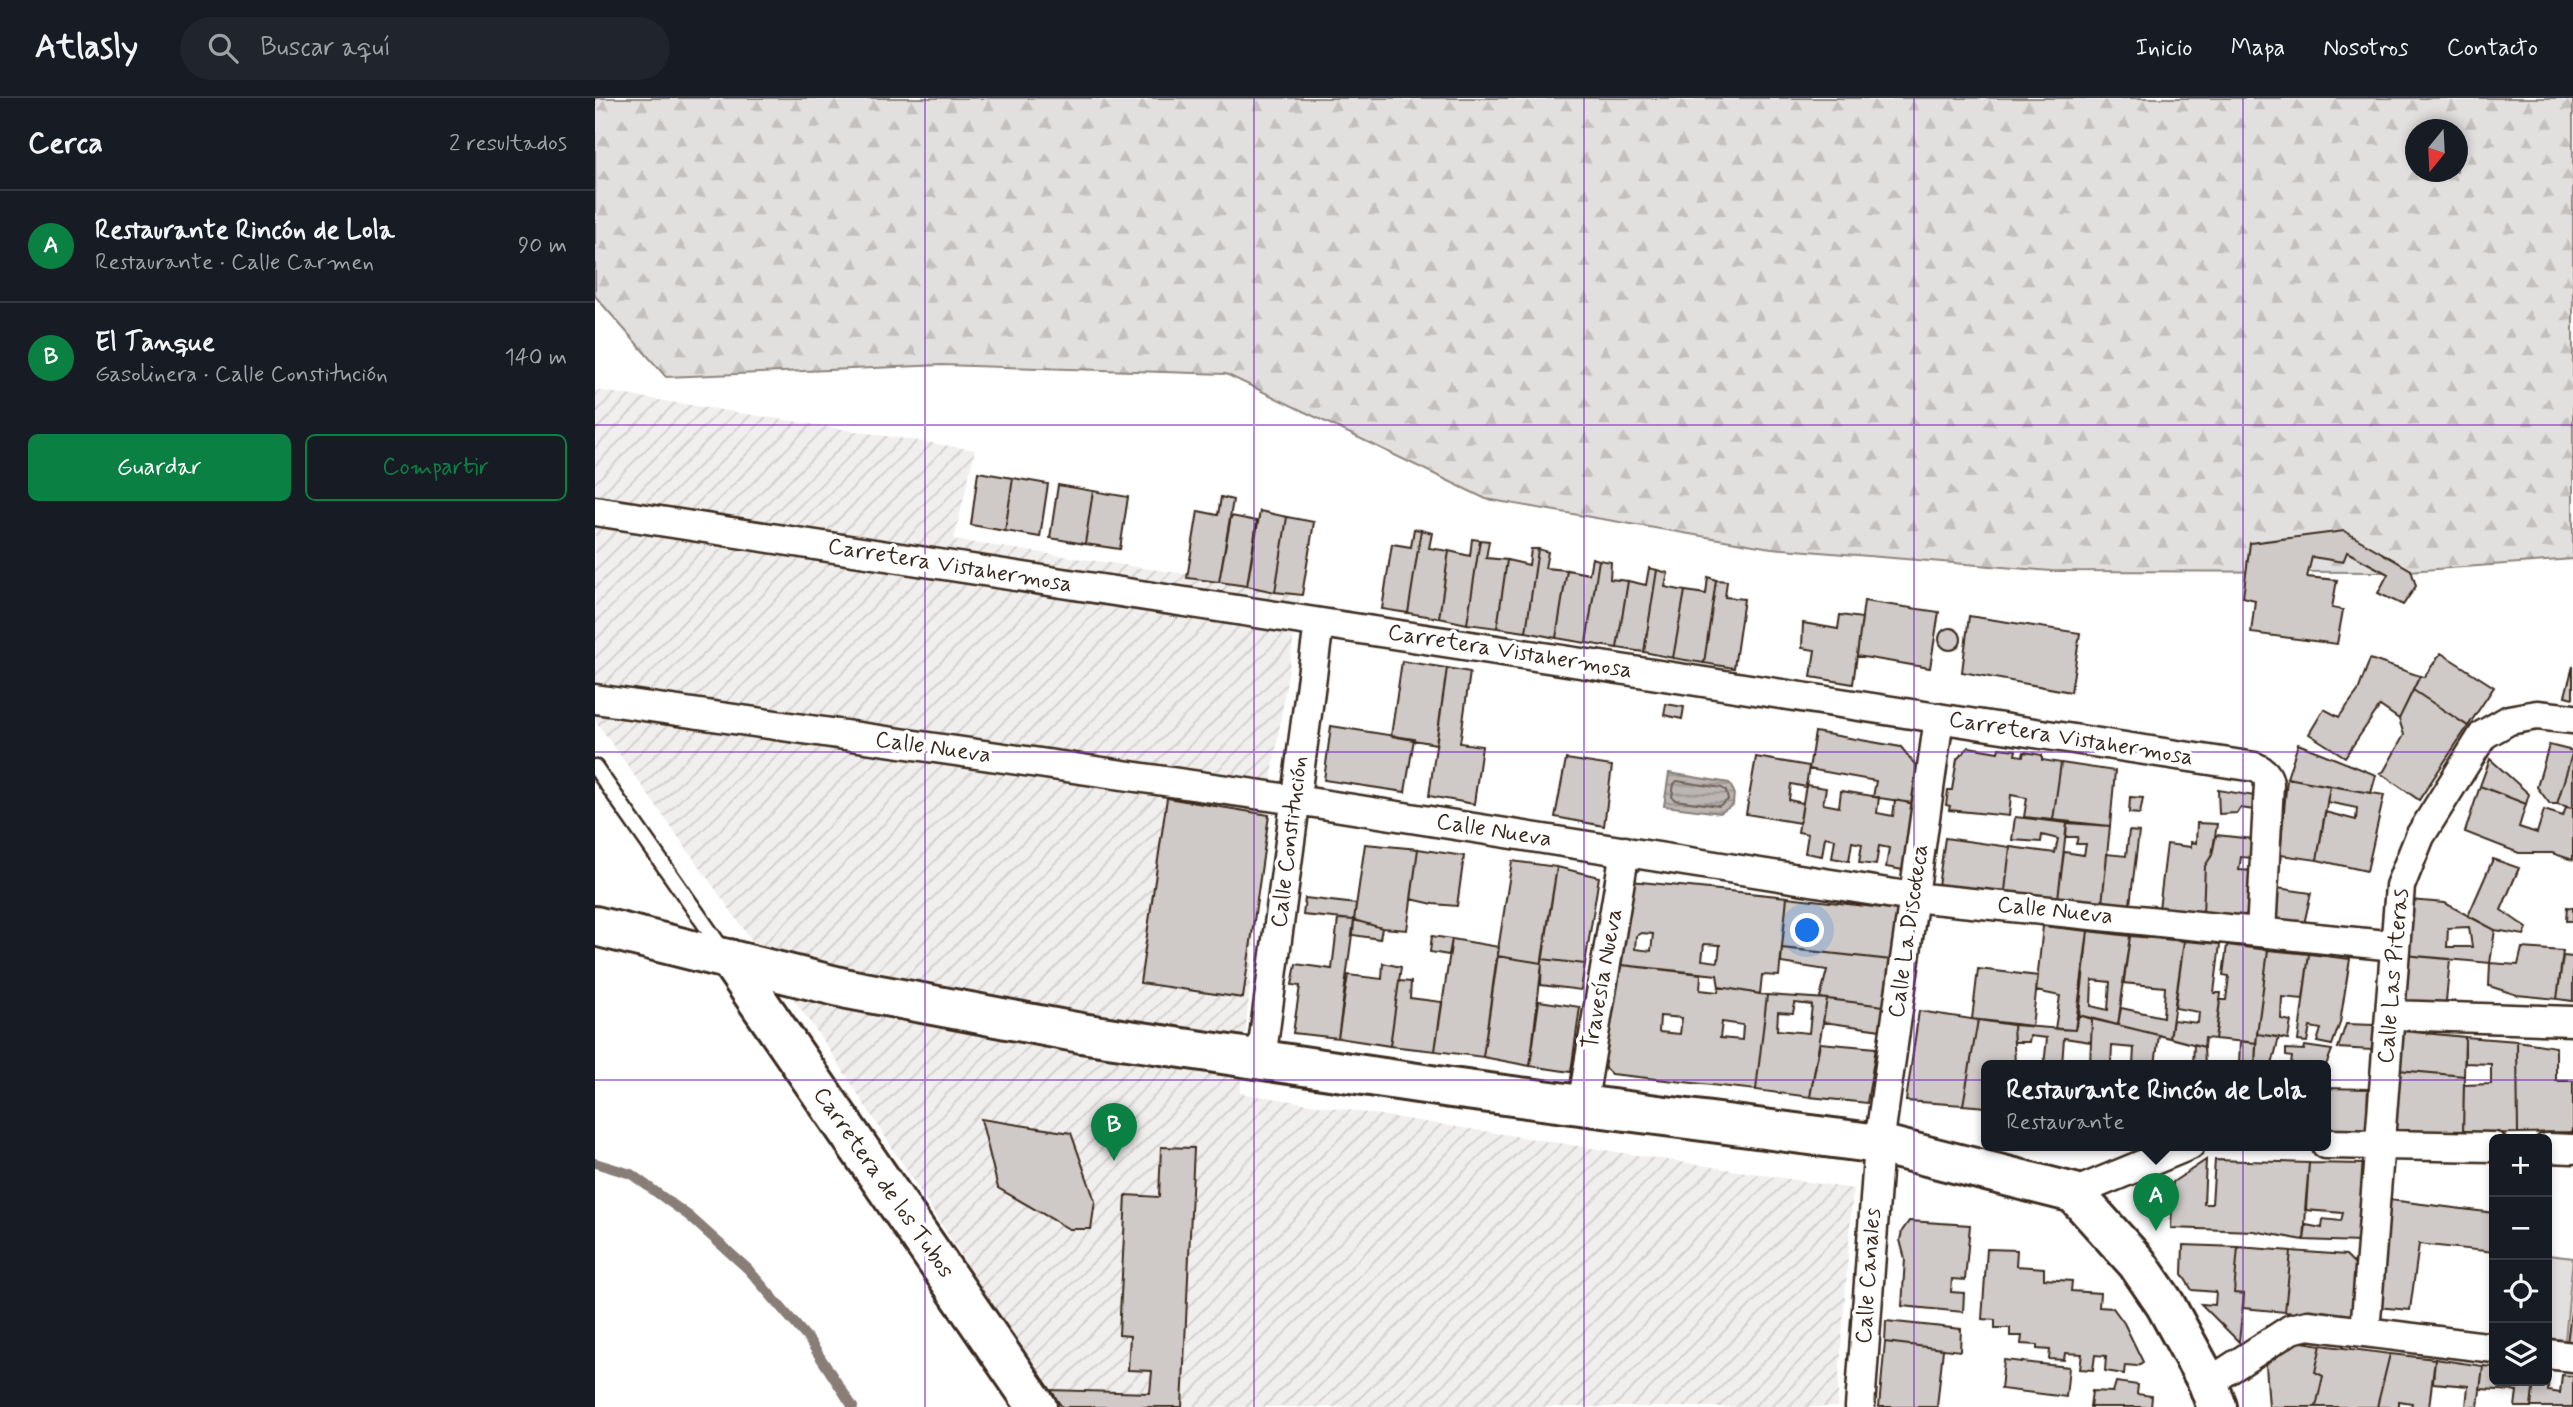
<!DOCTYPE html>
<html lang="es">
<meta charset="utf-8">
<style>
:root{--surface:#171b24;--page:#20242c;--text:#f1f3f6;--muted:#9ea1a6;--line:#363941;--accent:#0b8043}
body{margin:0;font-family:Mynerve,sans-serif;background:var(--page);color:var(--text)}
.controls{position:absolute;right:21px;bottom:21px;display:grid;overflow:hidden;border-radius:10px;box-shadow:0 4px 10px #0003}
.controls button{width:63px;height:63px;display:grid;place-items:center;padding:0;border:0;border-bottom:2px solid var(--line);background:var(--surface);color:var(--text);font:35px sans-serif}
.compass{position:absolute;left:1810px;top:21px;width:63px;height:63px;border-radius:50%;background:var(--surface);box-shadow:0 4px 10px #0003;rotate:198deg}
.you{position:absolute;left:1213px;top:833px;width:24px;height:24px;margin:-18px;border:5px solid #fff;border-radius:50%;background:#1a73e8;box-shadow:0 0 0 10px #1a73e833}
.badge{display:grid;place-items:center;width:46px;height:46px;border-radius:50%;background:var(--accent);color:#fff;font-size:23px;font-weight:700}
.pin{position:absolute;translate:-50% -58px;filter:drop-shadow(0 2px 4px #0008)}
.pin::after{content:'';position:absolute;top:37px;width:24px;height:21px;background:inherit;clip-path:polygon(0 0,100% 0,50% 100%)}
.popup{position:absolute;left:1386px;top:962px;width:350px;height:91px;box-sizing:border-box;display:grid;place-content:center;border-radius:10px;background:var(--surface);filter:drop-shadow(0 2px 5px #0005);font-size:23px;white-space:nowrap;color:var(--muted)}
.popup b{font-size:26px;color:var(--text)}
.popup::after{content:'';position:absolute;left:50%;top:100%;margin-left:-14px;border:14px solid transparent;border-top-color:var(--surface)}
.list{margin:0;padding:0;list-style:none}
h2{display:flex;justify-content:space-between;align-items:center;height:91px;margin:0;padding:0 28px;font-size:30px}
h2 small{font-size:23px;font-weight:400;color:var(--muted)}
.list li{display:grid;grid-template-columns:46px 1fr auto;gap:21px;align-items:center;box-sizing:border-box;height:112px;padding:0 28px;border-top:2px solid var(--line)}
.list b{display:block;font-size:26px;white-space:nowrap}
.list p{margin:0;font-size:23px;white-space:nowrap;color:var(--muted)}
.list em{font-size:23px;font-style:normal;color:var(--muted)}
.actions{display:flex;gap:14px;padding:21px 28px}
.actions a{flex:1;padding:16px 0;border:2px solid var(--accent);border-radius:10px;text-align:center;font-size:24px;color:var(--accent)}
.actions .main{background:var(--accent);color:#fff}
.icon{flex:none;width:38px;height:38px;fill:none;stroke:currentColor;stroke-width:2;stroke-linecap:round;stroke-linejoin:round}
.map{position:relative;flex:none;width:1978px;height:1309px;overflow:hidden}
header{display:flex;align-items:center;gap:42px;box-sizing:border-box;height:98px;padding:0 35px;background:var(--surface);border-bottom:2px solid var(--line)}
header strong{font-size:33px}
nav{display:flex;gap:38px;margin-inline-start:auto;font-size:24px}
.search{width:490px;height:63px;background:var(--page);display:flex;align-items:center;gap:18px;box-sizing:border-box;padding:0 24px;border-radius:38px;color:var(--muted);font-size:26px}
main{display:flex}
aside{flex:1;background:var(--surface)}
.map>svg:first-child{display:block}
.industrial{fill:url(#industrial-furrows)}
.green{fill:#e2e0de;stroke:#8e857e;stroke-width:2}
.forest{fill:url(#forest-firs);stroke:#8e857e;stroke-width:2;fill-rule:evenodd}
.water{fill:url(#water-rules);stroke:#887e77;stroke-width:2}
.lines{fill:none;stroke-linecap:round;stroke-linejoin:round}
.shore{stroke:#6f625a;stroke-width:2}
.stream{stroke:#887e77;stroke-width:10}
.building{fill:#cfcac7;stroke:#3b2a1e;stroke-width:2;fill-rule:evenodd}
.lane-casing{stroke:#3b2a1e;stroke-width:19}
.street-casing{stroke:#3b2a1e;stroke-width:33}
.secondary-casing{stroke:#3b2a1e;stroke-width:44}
.lane{stroke:#fff;stroke-width:14}
.street{stroke:#fff;stroke-width:28}
.secondary{stroke:#fff;stroke-width:38}
.grid{fill:none;stroke:#7b2cbf;stroke-width:2;stroke-opacity:0.55}
.labels{text-anchor:middle;dominant-baseline:central;stroke-width:7;stroke-linejoin:round;paint-order:stroke}
.street-label{font-size:23px;fill:#3b2a1e;stroke:#fff}
</style>
<header>
<strong>Atlasly</strong>
<div class="search"><svg class="icon" aria-label="search" viewBox="0 0 24 24"><circle cx="10" cy="10" r="6"/><path d="M15 15l6 6"/></svg>Buscar aquí</div>
<nav><a>Inicio</a><a>Mapa</a><a>Nosotros</a><a>Contacto</a></nav>
</header>
<main>
<aside>
<h2>Cerca<small>2 resultados</small></h2>
<ul class="list">
<li><span class="badge">A</span><div><b>Restaurante Rincón de Lola</b><p>Restaurante · Calle Carmen</p></div><em>90 m</em></li>
<li><span class="badge">B</span><div><b>El Tanque</b><p>Gasolinera · Calle Constitución</p></div><em>140 m</em></li>
</ul>
<div class="actions"><a class="main">Guardar</a><a>Compartir</a></div>
</aside>
<div class="map">
<svg width="1978" height="1309" viewBox="0 0 1978 1309">
<defs>
<pattern id="industrial-furrows" width="10" height="10" patternUnits="userSpaceOnUse" patternTransform="scale(1.75)"><rect width="10" height="10" fill="#f1efee"/><path d="M-1 1l2-2M0 10L10 0M9 11l2-2" fill="none" stroke="#d0cdcc"/></pattern>
<pattern id="forest-firs" width="22" height="20" patternUnits="userSpaceOnUse" patternTransform="scale(1.75)"><rect width="22" height="20" fill="#e2e0de"/><path d="M5 1l3.5 6h-7zM16 11l3.5 6h-7z" fill="#c3c0be"/></pattern>
<pattern id="water-rules" width="6" height="5" patternUnits="userSpaceOnUse" patternTransform="scale(1.75)"><rect width="6" height="5" fill="#bcb6b3"/><path d="M0 2.5h6" fill="none" stroke="#9a9491"/></pattern>
</defs>
<rect width="100%" height="100%" fill="#fff"/>
<filter id="ink" filterUnits="userSpaceOnUse"><feTurbulence type="fractalNoise" baseFrequency=".0143" numOctaves="2"/><feDisplacementMap in="SourceGraphic" scale="14" xChannelSelector="R" yChannelSelector="G"/><feConvolveMatrix kernelMatrix="1 2 1 2 8 2 1 2 1" color-interpolation-filters="sRGB"/></filter>
<g filter="url(#ink)">
<!-- industrial -->
<path class="industrial" d="M0,292l380,60 -21,90 347,51 -36,229 -25,273 613,96 -16,218h-779l-229,-358 -234,-329z"/>
<!-- green -->
<path class="green" d="M1952,1157l26,3 -8,82 -18,-2z"/>
<!-- forest -->
<path class="forest" d="M0,0h1978v461l-178,13 -344,-1 -280,-23 -285,-49 -260,-125 -284,-9 -276,12 -71,-81zM1820,32h42v42h-42z"/>
<!-- water -->
<path class="water" d="M1074,675l60,10 5,9 -1,13 -13,8 -56,-7z"/>
<g class="lines">
<!-- shore -->
<path class="shore" d="M1082,683l45,7 4,3 2,9 -9,6 -44,-6 -3,-3 2,-13z"/>
<!-- stream -->
<path class="stream" d="M0,1065l36,11 58,42 59,53 61,71 44,67"/>
</g>
<!-- building -->
<path class="building" d="M383,374l35,6 -8,53 -34,-6z
M418,380l35,6 -8,53 -35,-6z
M463,387l35,6 -8,53 -35,-6z
M498,393l35,6 -8,52 -35,-5z
M626,399l12,3 -14,82 -32,-4 11,-67 20,4z
M665,413l27,6 -12,75 -28,-6z
M636,418l26,5 -10,65 -28,-4z
M692,419l27,5 -12,73 -27,-3z
M819,431l7,1 -13,83 -26,-4 10,-65 19,3z
M826,432l11,3 -3,15 20,3 -10,67 -31,-5z
M1749,433l67,39 5,16 -13,19 -25,-12 10,-19 -41,-22 -4,10 -31,-5 -5,20 30,3 -5,28 11,2 -6,34 -86,-11 4,-33 -12,-3 7,-54z
M877,441l8,1 -13,84 -28,-6 10,-67 21,5z
M885,442l9,1 -3,17 21,2 -10,68 -30,-4z
M936,451h7l-12,83 -29,-4 10,-68 22,5z
M943,451l10,3 -3,16 22,2 -11,68 -30,-6z
M997,460l7,2 -13,83 -30,-5 11,-68 22,4z
M1004,462l12,2 -1,17 18,2 -11,67 -31,-5z
M1054,470l8,2 -13,82 -27,-4 11,-67 18,4z
M1062,472l11,3 -3,14 20,4 -12,67 -29,-6z
M1113,479l8,3 -12,83 -31,-5 12,-67 21,3z
M1121,482l11,1 -2,16 19,2 -10,69 -30,-5z
M1269,503l75,11 -9,56 -73,-12z
M1245,517l22,3 -9,66 -42,-7 4,-27 -13,-2 1,-25 35,6z
M1374,518l111,17 -9,59 -109,-20z
M1344 541a11 11 0 1 1 22 0a11 11 0 1 1-22 0Z
M1846,555l53,34 -26,39 -55,-36 7,-14 4,1z
M1775,561l50,17 -21,43 -19,-13 -35,51 -36,-23 15,-25 15,8 19,-26z
M807,563l45,7 -11,76 -45,-8z
M1978,568v32l-8,-2z
M852,570l23,4 -10,71 22,3 -8,58 -45,-8z
M1818,592l55,36 -49,74 -39,-27 4,-2 20,-36 -5,-16z
M1071,606l18,3 -2,12 -18,-4z
M736,628l83,13 -9,53 -81,-12z
M1220,634l86,15 17,21 -6,35 -39,-6 3,-16 -67,-12z
M1703,646l78,31 -5,18 -84,-15z
M1954,647l24,6 -16,53h-7l-13,-17z
M1374,649l29,5 1,-4 17,2 -1,5 8,1 1,-4 18,3v5l19,3 -8,57 -29,-3 3,-19 -16,-3 -2,21 -60,-6 1,-4 -4,-1 2,-15h4l5,-31z
M1978,653v57l-16,-4z
M1161,659l53,9 -3,21 -15,-3 -2,16 14,3 -3,20 -54,-9z
M971,661l46,7 -8,60 -49,-9z
M1895,661l39,35 -3,10 -46,-18z
M1466,665l54,8 -5,55 -57,-6z
M1692,680l43,8 -13,74 -37,-5z
M1211,687l20,3 -3,16 16,3 2,-16 38,6 -2,16 16,3 2,-16 19,4 -11,66 -17,-3 3,-19 -10,-2 -3,19 -17,-2 3,-19 -10,-2 -3,19 -17,-3 3,-19 -10,-2 -3,19 -17,-3 3,-19 -10,-2z
M1735,688l54,9 -17,76 -50,-11 8,-48 31,8 1,-12 -30,-6z
M1885,688l46,18 -7,23 18,6 7,-23 19,6 3,-9 7,1v52l-21,-7h-33l-54,-21z
M1623,692l37,6v14l-15,-2 -3,5 -18,1z
M1535,699l13,1 -3,16 -11,-1z
M572,700l102,17 -26,183 -103,-15z
M1420,719l52,6 -9,75 -53,-7 5,-44 45,6 3,-14 -16,-4 -1,7 -29,-2z
M1472,725l43,3 -8,78 -44,-6 6,-46 20,3 2,-11h-10l2,-7h-12z
M1602,725l20,1 -5,31 -7,11 -2,48 -44,-5 8,-65 24,3v-5l5,1z
M1534,733l10,1 -9,72h-28l5,-50 19,2z
M1621,737l37,4 1,19 -13,-1 -2,13 15,1 -2,49 -49,-6 2,-48 7,-11z
M1350,740l65,9 -5,44 -67,-5z
M770,746l53,5 -11,81 -25,-2 -28,-8z
M823,751l46,7 -7,50 -24,-2 -22,-5z
M1898,761l26,9 -18,42 26,18 -3,7 -29,-5 -27,-14z
M917,763l45,6 -15,96 -45,-7z
M962,769l42,10 -14,87 -43,-5z
M1036,783l156,16 -8,79 -17,-1 -2,19 -41,-7 -2,-12 -105,-11zM1046,835l12,1 -2,17 -16,-2 1,-13zM1109,846l16,1 -2,17 -16,-2z
M1682,790l34,5 -7,31 -31,-5z
M1192,799l113,13 -9,50 -109,-12z
M710,800l51,6 -2,16 -51,-5z
M1815,802l35,3 50,27 -5,33 -86,-8zM1874,829l3,20h-25l1,-19z
M1972,809l6,1v13h-7z
M743,821l16,1 -16,118 -45,-5 7,-47 -8,-1 4,-21 36,5z
M759,822l28,8 -2,11 -27,-4z
M1448,828l45,5 -13,99 -20,-1 5,-33 -24,-5z
M1493,833l42,5 -12,89 -39,-10zM1497,882l18,2 -2,28 -17,-4z
M837,838l20,3 -3,16 -19,-3z
M1535,838l54,5 -14,97 -52,-13 3,-17 42,9 2,-30 -42,-4z
M857,841l47,8 -16,110 -48,-6z
M1589,843l36,3 -6,49h7l-4,33 -2,13 -10,-1 -1,9 -34,-9 3,-18 25,3 1,-11 -24,-4z
M1632,847l41,5 -12,93 -41,-4 5,-39h6l3,-24 -6,-1z
M1187,850l109,12 -7,46 -64,-8 7,-28 -46,-7z
M1927,850l41,3 -6,48 -40,-4 -28,-9 1,-23 28,2z
M1673,852l41,4 -6,45 -21,-2 -1,22 10,2 -3,18 -31,-5z
M1714,856l41,5 -10,64 -8,22 -15,-3 4,-13 -11,-2 -3,15 -9,-1z
M1809,857l46,4 -4,42 32,3 -79,5z
M902,858l45,7 -12,103 -47,-9z
M1968,858l10,1v44l-16,-2z
M947,861l43,5 -4,26 -40,-5z
M788,865l18,4 -11,79 -52,-8 10,-63 34,4z
M1017,866l89,10 -1,16 18,2 1,-5 48,8 -11,95 -145,-16 -8,-8zM1065,918l22,2 -2,16 -21,-2zM1127,924l21,3 -1,15 -22,-2z
M1383,871l60,7 -6,50 -60,-7z
M804,883l12,1 -1,16 32,4 -7,49 -45,-5z
M1172,897l60,4 -17,98 -54,-7zM1200,905l17,2 -3,28 -32,-3 1,-18 15,1z
M1232,901l57,7 -3,24 -58,-8z
M944,903l41,6 -9,65 -41,-6z
M1324,913l59,9 -15,85 -57,-4z
M1484,917l13,4 -1,23 -27,-4 -2,27h-18l3,-27 -17,-2 -1,6h-15l-1,-17 62,5z
M1497,921l67,16 -4,30h-65zM1517,948l22,2 -1,17 -22,-1z
M1383,922l35,5 2,40h-29v42l-23,-2z
M1751,926l28,1 -2,25 -34,-2z
M1808,933l62,6 -1,39 -66,-6z
M1662,936l22,3 -7,28h-17z
M1870,939l52,4 1,92 -55,1 1,-49 27,-1v-20l-26,-1z
M1645,943l16,2 -1,22h-16z
M1922,943l39,6v34h17v51l-55,1z
M1225,945l56,5 -9,55 -57,-6z
M1599,946l10,3 1,18h-12z
M1710,948l27,4 -6,15h-35l1,-8 -6,-1v-7l18,1z
M1803,972l66,6 -1,58h-69z
M1731,990l42,1 -2,48h-40z
M386,1021l90,14 24,68 -4,28h-22l-71,-41z
M566,1049l33,1 -12,259h-120l-12,-17 100,3 2,-22 -24,-1 2,-34 -11,-1 7,-140 33,2z
M1611,1062l-2,44h8l3,-44 94,3 -5,77 -51,-9 -82,-3 2,-46z
M1714,1065l54,1 -4,78 -55,-2 2,-15 16,3 1,-9 18,2 2,-8 -38,-3z
M1795,1102l104,13v39l-75,-8 -9,66 -34,-3z
M1314,1123l61,4 -5,55 -13,-1 -1,13 13,1 -1,19 -61,-6 3,-47 -5,-19 2,-9z
M1588,1147l55,2 -4,46 10,1 -5,48 -38,-38 14,1 1,-13 -24,-2 -10,-16z
M1643,1149l53,4 -6,61 -42,-4 1,-14 -10,-1z
M1392,1151l30,1 -1,16 28,2v11l28,2 -1,10 29,2 -1,14 14,1 11,15 19,39 -6,4 -12,-1 -1,9 -19,-3 1,-15 -11,-1 -2,15 -13,-1 2,-15 -17,-1 -1,7 -15,-1 1,-9 -13,-1v-4l-16,-1 1,-8h-12v-8h-15v-8l-13,-1z
M1696,1153l55,4 14,14 -3,39 -11,11 -61,-7z
M1978,1199v47l-6,-1z
M1291,1223l75,8 -1,22 -75,-9z
M1701,1243l25,4 -6,27 8,4 -7,31h-47l-3,-42z
M1290,1244l58,7 -6,58h-58z
M1726,1247l69,9 -13,53h-61l7,-31 -8,-4z
M1795,1256l45,5 -6,48h-18l1,-4 -13,-2v6h-22z
M1840,1261l48,7 -5,41h-12l2,-21 -35,-3z
M1409,1262l65,7 -3,30 -65,-8z
M1888,1268l11,1v14h40l-3,26h-16l2,-16 -37,-2z
M1952,1276h2l-1,17 12,2 2,-18 11,1v31h-42l3,-26h13z
M1521,1284l22,3 -1,9 15,2 -1,11h-61l2,-16 21,1z"/>
<g class="lines">
<!-- lane casing -->
<g class="lane-casing">
<path id="lane" d="M0,669l127,182"/>
</g>
<!-- street casing -->
<g class="street-casing">
<path id="street" d="M0,413l1660,256c9,4 13,8 14,17l-8,148
M0,601l701,101 617,97 482,49
M1795,917l183,6
M666,962l58,-437
M987,1008l43,-255
M1731,1046l168,3
M1952,1050l26,1
M1479,1095l116,-48
M1770,1234l35,-446 20,-50 63,-101 26,-15 28,-5 36,4
M1952,1256l26,3
M1613,1285l83,-54 17,-4 186,23
M1265,1309l19,-263 60,-426"/>
</g>
<!-- secondary casing -->
<g class="secondary-casing">
<path id="secondary" d="M0,828l253,63 233,44 370,55 428,56 195,49 63,70 28,41 43,79 9,24
M134,861l308,448"/>
</g>
<!-- lane -->
<use href="#lane" class="lane"/>
<!-- street -->
<use href="#street" class="street"/>
<!-- secondary -->
<use href="#secondary" class="secondary"/>
</g>
</g>
<!-- grid -->
<path class="grid" d="M330,0v1309M659,0v1309M989,0v1309M1319,0v1309M1648,0v1309M0,327h1978M0,654h1978M0,982h1978"/>
<g class="labels">
<!-- street labels -->
<g class="street-label">
<text transform="translate(355 468) rotate(9)">Carretera Vistahermosa</text>
<text transform="translate(915 554) rotate(9)">Carretera Vistahermosa</text>
<text transform="translate(1476 641) rotate(9)">Carretera Vistahermosa</text>
<text transform="translate(338 650) rotate(8)">Calle Nueva</text>
<text transform="translate(899 733) rotate(9)">Calle Nueva</text>
<text transform="translate(695 744) rotate(-83)">Calle Constitución</text>
<text transform="translate(1460 813) rotate(6)">Calle Nueva</text>
<text transform="translate(1314 833) rotate(-82)">Calle La Discoteca</text>
<text transform="translate(1799 878) rotate(-85)">Calle Las Piteras</text>
<text transform="translate(1008 881) rotate(-80)">Travesía Nueva</text>
<text transform="translate(288 1085) rotate(55)">Carretera de los Tubos</text>
<text transform="translate(1274 1178) rotate(-86)">Calle Canales</text>
</g>
</g>
</svg>
<div class="controls">
<button>+</button>
<button>−</button>
<button><svg class="icon" aria-label="locate" viewBox="0 0 24 24"><circle cx="12" cy="12" r="6"/><path d="M12 2v4M12 18v4M2 12h4M18 12h4"/></svg></button>
<button><svg class="icon" aria-label="layers" viewBox="0 0 24 24"><path d="M12 4l9 5-9 5-9-5zM3 14l9 5 9-5"/></svg></button>
</div>
<svg class="compass" viewBox="-18 -18 36 36"><path d="M0-13l5 13h-10z" fill="#e53935"/><path d="M0 13l5-13h-10z" fill="#9ea1a6"/></svg>
<div class="you"></div>
<div class="pin badge" style="left:1561px;top:1133px">A</div>
<div class="popup"><b>Restaurante Rincón de Lola</b>Restaurante</div>
<div class="pin badge" style="left:519px;top:1063px">B</div>
</div>
</main>
